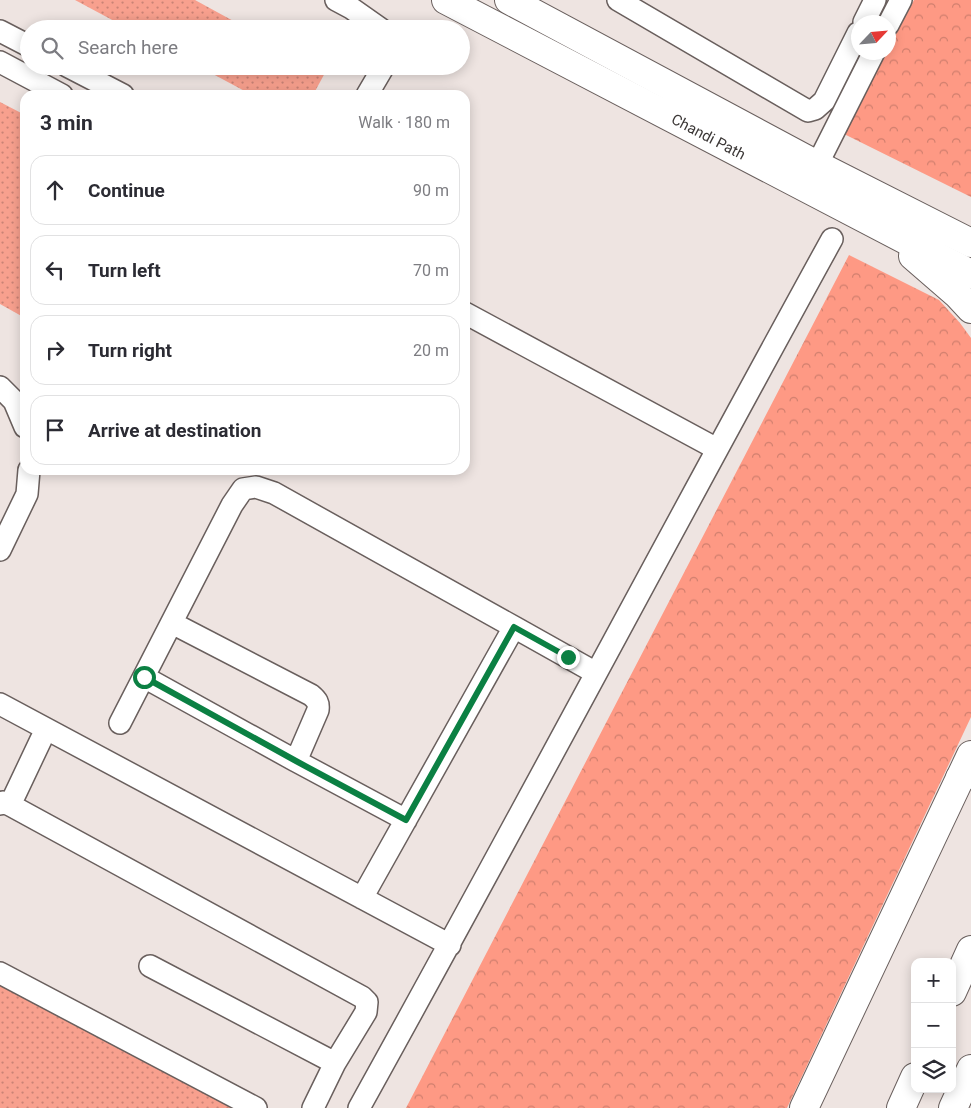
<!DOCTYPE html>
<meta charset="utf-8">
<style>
:root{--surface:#fff;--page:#f2f2f3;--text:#2b2b33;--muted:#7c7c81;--line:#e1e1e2}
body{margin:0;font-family:Roboto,sans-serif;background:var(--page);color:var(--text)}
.controls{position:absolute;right:15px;bottom:15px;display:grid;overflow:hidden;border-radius:10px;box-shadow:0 2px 12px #0003}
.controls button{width:45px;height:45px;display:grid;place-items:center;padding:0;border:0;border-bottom:1px solid var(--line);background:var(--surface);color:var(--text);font:25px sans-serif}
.compass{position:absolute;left:851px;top:15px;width:45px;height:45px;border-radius:50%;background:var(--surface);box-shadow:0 2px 12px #0003;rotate:64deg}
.stop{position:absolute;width:15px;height:15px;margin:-11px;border:4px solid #0b8043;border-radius:50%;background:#fff}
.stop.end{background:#0b8043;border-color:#fff;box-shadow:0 1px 5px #0008}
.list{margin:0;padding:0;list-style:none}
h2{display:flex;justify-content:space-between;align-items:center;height:65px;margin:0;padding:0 20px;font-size:21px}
h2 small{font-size:16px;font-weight:400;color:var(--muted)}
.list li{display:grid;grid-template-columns:32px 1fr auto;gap:15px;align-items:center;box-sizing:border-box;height:70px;margin:0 10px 10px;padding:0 10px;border:1px solid var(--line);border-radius:15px}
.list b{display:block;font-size:19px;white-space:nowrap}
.list em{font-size:16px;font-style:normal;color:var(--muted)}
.icon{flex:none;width:28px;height:28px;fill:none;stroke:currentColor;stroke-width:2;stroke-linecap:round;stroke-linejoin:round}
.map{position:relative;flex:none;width:971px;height:1108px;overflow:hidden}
.search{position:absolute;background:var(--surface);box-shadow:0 2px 12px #0003;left:20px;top:20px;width:450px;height:55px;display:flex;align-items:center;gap:12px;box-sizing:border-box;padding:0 18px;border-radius:28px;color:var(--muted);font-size:19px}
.panel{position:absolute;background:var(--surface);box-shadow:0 2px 12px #0003;left:20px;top:90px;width:450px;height:385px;border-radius:15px}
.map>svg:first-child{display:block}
.green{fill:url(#green-dots)}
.forest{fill:url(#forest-crowns)}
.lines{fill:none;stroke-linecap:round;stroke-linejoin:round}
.street-casing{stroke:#695f5d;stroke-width:24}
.secondary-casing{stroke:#695f5d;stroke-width:30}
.highway-casing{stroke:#695f5d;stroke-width:30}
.street{stroke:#fff;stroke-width:21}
.secondary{stroke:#fff;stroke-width:28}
.highway{stroke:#fff;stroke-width:28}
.route{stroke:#0b8043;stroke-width:6}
.labels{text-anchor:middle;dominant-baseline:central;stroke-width:5;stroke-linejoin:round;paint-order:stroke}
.street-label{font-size:15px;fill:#3c3837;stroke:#eee4e1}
</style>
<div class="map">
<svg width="971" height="1108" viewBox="0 0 971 1108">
<defs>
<pattern id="green-dots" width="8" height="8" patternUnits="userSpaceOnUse" patternTransform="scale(1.25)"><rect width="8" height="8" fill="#f8a08e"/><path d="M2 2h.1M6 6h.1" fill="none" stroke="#ca8375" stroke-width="1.8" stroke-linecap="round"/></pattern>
<pattern id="forest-crowns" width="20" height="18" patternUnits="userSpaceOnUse" patternTransform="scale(1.25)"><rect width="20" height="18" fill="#fe9984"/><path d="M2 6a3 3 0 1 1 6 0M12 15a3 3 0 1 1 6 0" fill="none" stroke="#cf7e6d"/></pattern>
</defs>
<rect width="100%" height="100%" fill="#eee4e1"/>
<!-- green -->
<path class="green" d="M75,0h120l53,29h-119z
M198,66h119l9,5 -13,24h-61z
M0,102l25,13v203l-25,-14z
M0,976l240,132h-240z"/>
<!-- forest -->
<path class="forest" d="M914,0h57v197l-129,-64 43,-80 3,-1 1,-5z
M849,255l90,45 21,23 11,15v379l-184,391h-381z"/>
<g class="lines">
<!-- street casing -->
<g class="street-casing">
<path id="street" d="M336,0l15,8 30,21
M618,0l190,111 7,-2 9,-8 34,-68
M864,22l11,-22
M888,25l13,-25
M0,31l29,15
M0,62l62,33
M67,66l56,29
M367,95l17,-29
M817,165l57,-113
M465,313l252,136
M0,387l14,14 11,26
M0,550l27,-56 2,-24
M144,677l152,84 22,-51c1,-7 -1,-10 -7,-15l-139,-72
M0,704l450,241
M120,723l112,-218 11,-16 13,-2 18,6 240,134
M296,761l110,59
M0,804l3,-2 7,3 352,192 5,5 -1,10 -31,51 -22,45
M10,805l36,-76
M362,898l152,-271 82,46
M150,966l185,97
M0,973l256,135
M359,1108c160,-288 314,-580 473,-869"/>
</g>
<!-- secondary casing -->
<g class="secondary-casing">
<g id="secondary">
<path id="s1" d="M446,0l525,274"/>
<path d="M509,0l308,165 154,78"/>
<path d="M913,256l45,39 13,14"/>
<path d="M804,1108l167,-353"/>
</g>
</g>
<!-- highway casing -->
<g class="highway-casing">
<path id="highway" d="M960,778l11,-5
M952,992l19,-42
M901,1108l14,-31
M953,1108l18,-39"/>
</g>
<!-- street -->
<use href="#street" class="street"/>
<!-- secondary -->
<use href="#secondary" class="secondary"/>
<!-- highway -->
<use href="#highway" class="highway"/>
</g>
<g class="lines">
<!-- route -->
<path class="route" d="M144,677l152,84 110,59 108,-193 54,30"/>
</g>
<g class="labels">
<!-- street labels -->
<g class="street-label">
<text stroke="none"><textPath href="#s1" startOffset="296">Chandi Path</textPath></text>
</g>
</g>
</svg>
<div class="controls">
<button>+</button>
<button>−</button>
<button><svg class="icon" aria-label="layers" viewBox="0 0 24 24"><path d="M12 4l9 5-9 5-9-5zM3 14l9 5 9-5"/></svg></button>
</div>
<svg class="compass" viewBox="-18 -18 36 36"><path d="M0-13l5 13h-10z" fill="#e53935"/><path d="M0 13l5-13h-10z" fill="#7c7c81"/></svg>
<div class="stop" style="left:144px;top:677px"></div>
<div class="stop end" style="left:568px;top:657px"></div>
<div class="search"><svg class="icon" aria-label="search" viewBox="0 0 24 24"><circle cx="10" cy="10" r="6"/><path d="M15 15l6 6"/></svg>Search here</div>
<section class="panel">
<h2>3 min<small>Walk · 180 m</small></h2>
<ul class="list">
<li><svg class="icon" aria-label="ahead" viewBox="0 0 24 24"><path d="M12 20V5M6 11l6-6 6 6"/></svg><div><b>Continue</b></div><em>90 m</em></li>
<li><svg class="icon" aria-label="left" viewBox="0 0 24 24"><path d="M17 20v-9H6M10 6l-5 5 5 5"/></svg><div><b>Turn left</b></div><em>70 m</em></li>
<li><svg class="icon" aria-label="right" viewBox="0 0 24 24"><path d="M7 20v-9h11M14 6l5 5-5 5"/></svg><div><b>Turn right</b></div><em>20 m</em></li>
<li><svg class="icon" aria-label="arrive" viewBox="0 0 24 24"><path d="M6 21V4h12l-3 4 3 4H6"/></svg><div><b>Arrive at destination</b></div></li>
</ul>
</section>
</div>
